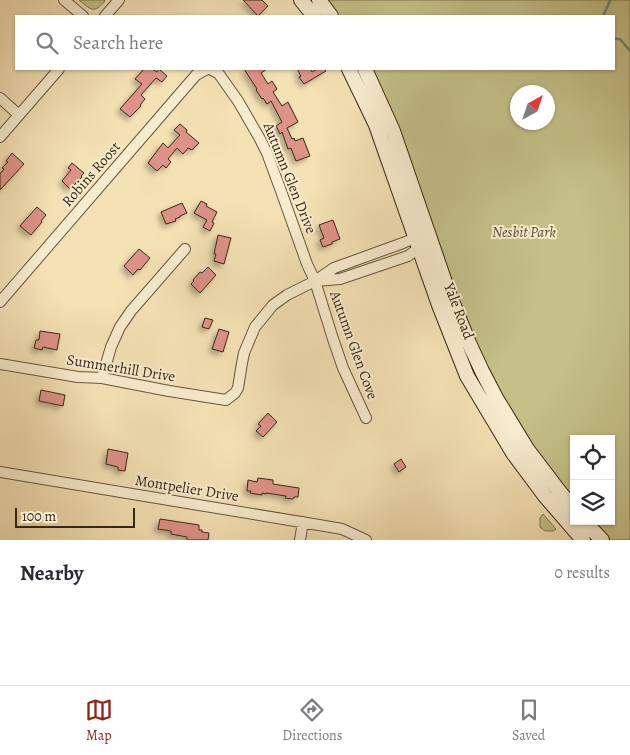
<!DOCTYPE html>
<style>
:root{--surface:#fff;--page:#f7f7f7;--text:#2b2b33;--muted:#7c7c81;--line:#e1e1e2;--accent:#8f2418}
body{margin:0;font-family:Alegreya,serif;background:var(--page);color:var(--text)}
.controls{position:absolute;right:15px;bottom:15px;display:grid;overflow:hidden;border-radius:0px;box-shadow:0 1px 4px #0004}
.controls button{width:45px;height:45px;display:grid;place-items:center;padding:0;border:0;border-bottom:1px solid var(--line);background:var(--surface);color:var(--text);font:25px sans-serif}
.compass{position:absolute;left:510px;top:85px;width:45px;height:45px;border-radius:50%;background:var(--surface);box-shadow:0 1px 4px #0004;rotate:40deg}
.scale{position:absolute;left:15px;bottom:12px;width:120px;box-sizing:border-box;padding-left:5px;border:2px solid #372815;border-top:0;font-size:14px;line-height:18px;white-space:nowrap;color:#372815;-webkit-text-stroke:4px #f8ecce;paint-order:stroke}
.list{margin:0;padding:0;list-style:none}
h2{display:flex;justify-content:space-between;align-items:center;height:65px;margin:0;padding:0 20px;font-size:21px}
h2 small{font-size:16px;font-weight:400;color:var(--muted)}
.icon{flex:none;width:28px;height:28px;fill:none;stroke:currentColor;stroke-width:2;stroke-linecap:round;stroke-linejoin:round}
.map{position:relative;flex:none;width:630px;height:540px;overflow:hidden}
.search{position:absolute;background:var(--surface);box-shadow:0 1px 4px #0004;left:15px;right:15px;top:15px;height:55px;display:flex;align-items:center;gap:12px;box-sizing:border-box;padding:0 18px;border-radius:0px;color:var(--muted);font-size:19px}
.sheet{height:145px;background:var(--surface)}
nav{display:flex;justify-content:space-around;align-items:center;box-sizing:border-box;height:70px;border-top:1px solid var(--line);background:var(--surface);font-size:14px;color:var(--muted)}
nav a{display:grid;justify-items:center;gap:2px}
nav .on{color:var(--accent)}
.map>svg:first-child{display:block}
.green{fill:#c4c087;stroke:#7e744e;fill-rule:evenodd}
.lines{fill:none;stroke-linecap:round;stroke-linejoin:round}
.stream{stroke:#74826e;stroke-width:2.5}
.building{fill:#df9287;stroke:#372815;filter:url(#shadow)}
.street-casing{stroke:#66563d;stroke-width:12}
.secondary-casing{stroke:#372815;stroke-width:16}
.street{stroke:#f8ecce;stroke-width:10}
.secondary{stroke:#f8ecce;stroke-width:14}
.labels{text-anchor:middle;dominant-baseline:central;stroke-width:4;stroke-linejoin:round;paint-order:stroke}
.street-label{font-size:15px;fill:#372815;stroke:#f8ecce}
.park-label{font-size:15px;font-style:italic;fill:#5a4e32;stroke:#f8ecce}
</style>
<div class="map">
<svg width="630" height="540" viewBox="0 0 630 540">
<defs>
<filter id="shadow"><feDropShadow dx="-3.5" dy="3.5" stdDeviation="2.5" flood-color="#0004"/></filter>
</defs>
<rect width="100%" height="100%" fill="#f4e1b4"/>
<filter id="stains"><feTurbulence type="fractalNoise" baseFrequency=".004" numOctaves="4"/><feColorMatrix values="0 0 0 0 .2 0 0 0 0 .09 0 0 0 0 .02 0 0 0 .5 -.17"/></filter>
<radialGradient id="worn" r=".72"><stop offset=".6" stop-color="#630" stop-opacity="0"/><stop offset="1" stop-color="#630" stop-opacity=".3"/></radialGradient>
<!-- green -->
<path class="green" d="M79,0h25l1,1c-11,13 -14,9 -26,-1z
M298,0h332v540h-51l-84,-110 -127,-318 -22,-43h268v-53h-303zM518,92h30v30h-30zM574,439h37v82h-37z
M543,514l13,15 -3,2h-8l-5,-4v-9z"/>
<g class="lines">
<!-- stream -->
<path class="stream" d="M603,16l7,-15 -1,-1
M614,39h6l10,12"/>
</g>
<!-- building -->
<path class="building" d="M243,0h19l6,6 -10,10z
M144,69h8l5,3 2,-3 8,7 -5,6 -6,-4 -15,17 4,4 -5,6 1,1 -11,11 -10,-8 22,-25 -7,-5z
M244,69h23l-6,4 7,11 4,-3 5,8 -4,3 9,14 6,-4 10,20 -11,6 5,11 2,-1 1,3 8,-3 7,18 -14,5 -5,-13 -3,1 -6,-17 -2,2 -4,-8 6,-4 -11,-21 -4,3 -4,-6 -1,1 -6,-9 1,-1z
M297,69h13l2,3 5,-3h7l2,2 -22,13 -5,-7 2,-1z
M180,124l7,6 -1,2 13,11 -7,7 -4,-2 -5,6 -6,-6 -9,11 3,3 -5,6 -3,-3 -6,6 -9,-8 15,-20 5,5 12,-13 -6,-5z
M12,153l12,11 -24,26v-16l4,-5 -2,-1 6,-6 -2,-1z
M72,163l12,10 -3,3 1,1 -12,12 -8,-8 9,-11 -3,-2z
M201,201l6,3 -1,2 11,6 -5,10 2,1 -4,8 -7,-4 4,-7 -13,-7z
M182,203l5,10 -7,3v1l-5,2 1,2 -10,3 -5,-12z
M37,207l9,8 -5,6 1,1 -11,13 -11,-9z
M333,220l7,19 -8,3v2l-9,3 -3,-7 4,-2 -5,-13z
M218,235l13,3 -7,26 -10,-3 2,-7h-2z
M139,249l11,9 -10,12 -2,-1 -5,6 -9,-9z
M208,267l8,8 -16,18 -9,-9 3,-3 -1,-1 7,-8 2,1z
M205,318l8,2 -4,9 -7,-2z
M219,329l10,3 -6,20 -11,-3z
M40,331l20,3 -3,16 -14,-3 -1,3 -8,-2 2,-8h3z
M41,390l24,5 -2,11 -24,-5z
M268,413l9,9 -14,15 -7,-6 5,-5 -3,-2z
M108,449l20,4 -3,18 -7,-1v-3l-12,-3z
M401,459l5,8 -7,5 -5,-8z
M258,478l15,2v4l26,4 -1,9h-4l-1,2 -8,-1 1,-2 -20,-3v1l-4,-1v2l-12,-2 1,-2h-4l1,-11 9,2z
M160,519l39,6v5h3v2l7,1 -1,7h-21v-3l-16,-3v-3l-13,-2z"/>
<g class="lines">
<!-- street casing -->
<g class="street-casing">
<path id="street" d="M64,0l19,16
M105,16l14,-16
M210,69l9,5 19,27 22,38 7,14 14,38 26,73 8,17 18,58 10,29 23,50
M0,98l19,17
M0,137l59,-68
M316,281l24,-2 68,-23 11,-8 6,-2
M0,302l196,-227 11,-6
M0,364l78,13 24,1 67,13 57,9 9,-7 3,-5 4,-25 2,-10 11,-26 18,-22 14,-10 28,-14 19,-13 69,-25 19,-8
M102,378l9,-31 9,-20 11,-16 54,-62
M0,472l319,53 23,4 24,11
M300,540l3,-18"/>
</g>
<!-- secondary casing -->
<g class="secondary-casing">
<path id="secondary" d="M301,0l13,16
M319,0l12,16
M349,69l27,56 63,180 28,71 46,77 32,43 38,44
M365,69l28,62 55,160 21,52 13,28 14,27 31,51 32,42 15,18
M584,521l18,19"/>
</g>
<!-- street -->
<use href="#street" class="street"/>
<!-- secondary -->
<use href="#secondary" class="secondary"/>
</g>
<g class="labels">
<!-- street labels -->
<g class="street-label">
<text transform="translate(91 174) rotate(-49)">Robins Roost</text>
<text transform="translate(290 178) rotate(68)">Autumn Glen Drive</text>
<text transform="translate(459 311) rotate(69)">Yale Road</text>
<text transform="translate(354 345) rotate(70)">Autumn Glen Cove</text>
<text transform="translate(121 368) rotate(9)">Summerhill Drive</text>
<text transform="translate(187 488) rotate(9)">Montpelier Drive</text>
</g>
<!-- park labels -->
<g class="park-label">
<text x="524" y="232">Nesbit Park</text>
</g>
</g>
<rect width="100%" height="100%" filter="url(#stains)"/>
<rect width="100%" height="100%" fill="url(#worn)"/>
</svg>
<div class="controls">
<button><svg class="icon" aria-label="locate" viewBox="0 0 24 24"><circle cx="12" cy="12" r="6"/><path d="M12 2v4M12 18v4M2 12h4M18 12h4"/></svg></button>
<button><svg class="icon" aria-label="layers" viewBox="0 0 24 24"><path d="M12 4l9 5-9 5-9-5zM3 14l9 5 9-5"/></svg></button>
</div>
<svg class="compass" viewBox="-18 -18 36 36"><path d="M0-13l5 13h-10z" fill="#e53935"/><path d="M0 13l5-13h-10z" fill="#7c7c81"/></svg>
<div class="scale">100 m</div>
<div class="search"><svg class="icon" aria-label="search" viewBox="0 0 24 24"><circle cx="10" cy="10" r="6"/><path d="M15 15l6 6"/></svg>Search here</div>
</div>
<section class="sheet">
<h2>Nearby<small>0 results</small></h2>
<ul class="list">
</ul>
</section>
<nav>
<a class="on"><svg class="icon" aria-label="map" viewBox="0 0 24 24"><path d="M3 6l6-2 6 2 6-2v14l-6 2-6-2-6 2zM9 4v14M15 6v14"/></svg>Map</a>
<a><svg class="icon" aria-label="directions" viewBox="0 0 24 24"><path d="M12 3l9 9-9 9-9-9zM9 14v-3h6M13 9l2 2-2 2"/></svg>Directions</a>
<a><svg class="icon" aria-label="saved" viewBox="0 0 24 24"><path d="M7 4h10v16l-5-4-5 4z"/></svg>Saved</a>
</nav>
